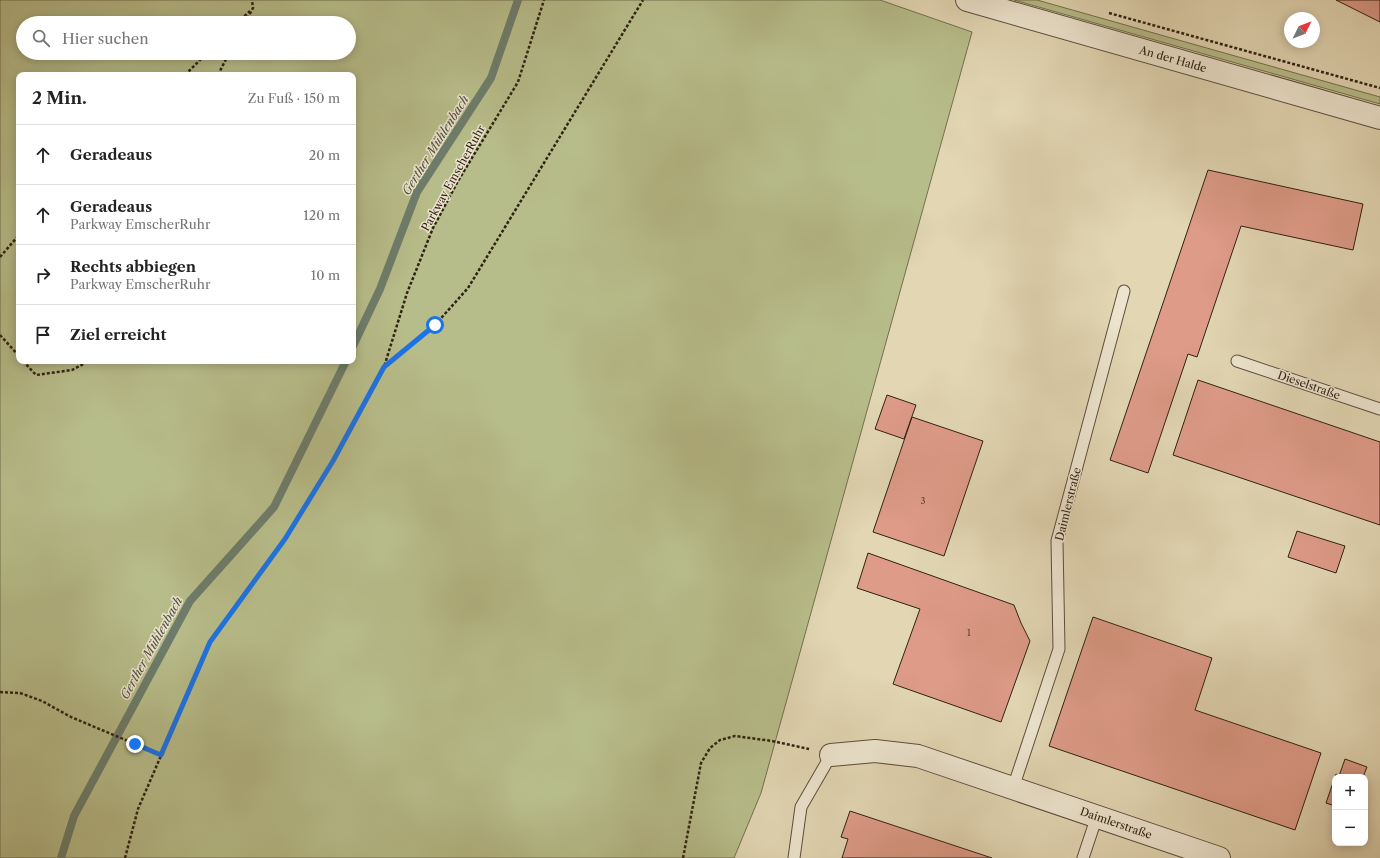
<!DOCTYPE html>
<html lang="de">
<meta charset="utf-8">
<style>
:root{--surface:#fff;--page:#f2f2f2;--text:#222;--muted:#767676;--line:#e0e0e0}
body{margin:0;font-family:"Libre Caslon Text",serif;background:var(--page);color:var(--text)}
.controls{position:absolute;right:12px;bottom:12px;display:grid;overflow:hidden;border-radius:8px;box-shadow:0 2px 10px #0003}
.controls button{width:36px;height:36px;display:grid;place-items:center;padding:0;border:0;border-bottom:1px solid var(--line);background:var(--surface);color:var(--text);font:20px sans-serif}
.compass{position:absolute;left:1284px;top:12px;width:36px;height:36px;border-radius:50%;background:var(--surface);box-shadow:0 2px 10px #0003;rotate:47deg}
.stop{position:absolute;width:12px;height:12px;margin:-9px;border:3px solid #1a73e8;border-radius:50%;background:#fff}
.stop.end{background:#1a73e8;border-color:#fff;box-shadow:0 1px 4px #0008}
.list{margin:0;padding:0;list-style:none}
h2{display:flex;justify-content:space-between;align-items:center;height:52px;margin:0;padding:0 16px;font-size:17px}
h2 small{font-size:13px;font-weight:400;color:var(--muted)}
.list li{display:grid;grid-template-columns:26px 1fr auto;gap:12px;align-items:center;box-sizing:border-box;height:60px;padding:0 16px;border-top:1px solid var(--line)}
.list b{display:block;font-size:15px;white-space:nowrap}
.list p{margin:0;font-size:13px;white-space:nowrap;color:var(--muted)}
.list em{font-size:13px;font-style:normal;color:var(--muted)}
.icon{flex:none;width:22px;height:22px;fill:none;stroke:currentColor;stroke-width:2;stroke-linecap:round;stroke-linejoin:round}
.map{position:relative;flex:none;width:1380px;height:858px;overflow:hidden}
.search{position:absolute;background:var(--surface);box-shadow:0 2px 10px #0003;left:16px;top:16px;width:340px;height:44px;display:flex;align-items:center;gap:10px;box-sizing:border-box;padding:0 14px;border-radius:22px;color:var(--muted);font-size:15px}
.panel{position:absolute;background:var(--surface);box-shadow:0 2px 10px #0003;left:16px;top:72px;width:340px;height:292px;border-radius:8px}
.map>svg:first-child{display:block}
.green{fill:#b7bd8a;stroke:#73704e;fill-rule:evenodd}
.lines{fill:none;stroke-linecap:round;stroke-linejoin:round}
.stream{stroke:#6d7d6b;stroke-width:8}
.building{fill:#de9b88;stroke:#2f2213}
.service-casing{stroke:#5c4f3b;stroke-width:13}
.minor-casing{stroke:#5c4f3b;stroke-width:24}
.tertiary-casing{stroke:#5c4f3b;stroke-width:24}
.path{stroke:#2f2213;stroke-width:2.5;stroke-dasharray:3 2;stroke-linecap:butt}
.service{stroke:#ece4ce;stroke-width:11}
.minor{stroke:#ece4ce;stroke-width:22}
.tertiary{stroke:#ece4ce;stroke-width:22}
.route{stroke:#1a73e8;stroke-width:5}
.labels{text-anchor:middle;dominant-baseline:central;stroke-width:3;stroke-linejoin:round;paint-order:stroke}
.number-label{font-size:9px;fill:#5b4030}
.street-label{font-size:11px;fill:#2f2213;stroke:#ece4ce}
.water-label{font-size:12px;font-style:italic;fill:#4e503f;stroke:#ece4ce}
</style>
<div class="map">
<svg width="1380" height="858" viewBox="0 0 1380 858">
<rect width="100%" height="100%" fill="#e2d6b3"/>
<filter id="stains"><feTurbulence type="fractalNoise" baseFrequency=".005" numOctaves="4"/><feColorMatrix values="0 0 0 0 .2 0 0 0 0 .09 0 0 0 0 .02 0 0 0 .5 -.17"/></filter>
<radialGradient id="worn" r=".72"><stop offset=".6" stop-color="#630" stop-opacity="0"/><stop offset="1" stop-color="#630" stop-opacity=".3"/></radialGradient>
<!-- green -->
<path class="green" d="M0,0h880l92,32 -211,761 -27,65h-734zM23,23h326v30h-326zM19,75h334v286h-334z
M1014,0h23l343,97v7z"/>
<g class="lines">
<!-- stream -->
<path class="stream" d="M353,346l27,-57 37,-97 74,-114 27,-78
M61,858l13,-42 116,-215 84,-94 72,-146"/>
</g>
<!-- building -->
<path class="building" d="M1336,0h44v22z
M1208,170l155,34 -10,46 -112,-24 -44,131 -9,-3 -40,119 -38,-13z
M1198,380l182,62v83l-207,-70z
M887,395l29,10 -12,34 -29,-10z
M912,417l71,24 -39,115 -71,-24z
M1297,531l48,15 -9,27 -48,-16z
M868,553l146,52 7,18 9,18 -29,81 -108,-38 27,-75 -63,-21z
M1093,617l119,41 -17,52 126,43 -26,77 -246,-84z
M1345,759l22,8 -4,10h-28l1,-3 3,2z
M1335,777v29l-9,-3z
M850,811l142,47h-150l6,-19 -7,-2z"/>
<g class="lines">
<!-- service casing -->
<g class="service-casing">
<path id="service" d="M1237,361l143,48
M1013,788l46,-139 -2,-108 67,-250
M794,858l7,-51 30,-52
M1083,858l14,-42"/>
</g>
<!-- minor casing -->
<g class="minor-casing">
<path id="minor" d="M831,755l44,-4 43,5 301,102"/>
</g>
<!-- tertiary casing -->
<g class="tertiary-casing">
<path id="tertiary" d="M967,0l413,118"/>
</g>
<!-- path -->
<path class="path" d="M1109,13l271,75
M237,23l13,-12
M245,23l8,-15 -1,-8
M185,75l22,-22
M218,75l11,-22
M0,257l19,-22
M0,335l19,21
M23,361l13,14 36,-5 17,-9
M385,367l50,-42 33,-37 175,-288
M0,692l20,1 22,8 29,16 90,38
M125,858l13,-49 72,-167 75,-103 48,-78 51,-94 23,-74 26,-65 25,-47 60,-99 26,-82
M683,858l18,-95 9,-15 10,-8 15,-4 37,5 37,8"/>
<!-- service -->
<use href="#service" class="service"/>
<!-- minor -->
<use href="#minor" class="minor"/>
<!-- tertiary -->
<use href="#tertiary" class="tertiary"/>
</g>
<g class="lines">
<!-- route -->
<path class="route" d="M135,744l26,11 49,-113 75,-103 48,-78 51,-94 51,-42"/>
</g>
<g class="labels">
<!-- number labels -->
<g class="number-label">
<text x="923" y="500">3</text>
<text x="969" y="632">1</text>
</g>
<!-- street labels -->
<g class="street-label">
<text transform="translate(1173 59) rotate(16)">An der Halde</text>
<text transform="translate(453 178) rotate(-61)">Parkway EmscherRuhr</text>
<text transform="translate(1309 385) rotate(19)">Dieselstraße</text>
<text transform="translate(1068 504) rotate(-76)">Daimlerstraße</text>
<text transform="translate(1116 823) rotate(19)">Daimlerstraße</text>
</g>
<!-- water labels -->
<g class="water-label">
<text transform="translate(435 145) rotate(-58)">Gerther Mühlenbach</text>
<text transform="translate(151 648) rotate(-61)">Gerther Mühlenbach</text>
</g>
</g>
<rect width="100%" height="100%" filter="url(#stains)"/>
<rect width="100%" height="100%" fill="url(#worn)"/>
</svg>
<div class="controls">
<button>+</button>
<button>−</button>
</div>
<svg class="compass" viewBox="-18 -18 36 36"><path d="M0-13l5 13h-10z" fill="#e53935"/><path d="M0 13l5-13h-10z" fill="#767676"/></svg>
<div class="stop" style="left:435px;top:325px"></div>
<div class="stop end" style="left:135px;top:744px"></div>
<div class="search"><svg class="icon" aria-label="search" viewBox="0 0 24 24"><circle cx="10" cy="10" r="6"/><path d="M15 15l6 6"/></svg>Hier suchen</div>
<section class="panel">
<h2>2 Min.<small>Zu Fuß · 150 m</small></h2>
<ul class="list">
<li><svg class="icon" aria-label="ahead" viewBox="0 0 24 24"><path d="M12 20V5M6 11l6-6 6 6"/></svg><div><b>Geradeaus</b></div><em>20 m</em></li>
<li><svg class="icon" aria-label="ahead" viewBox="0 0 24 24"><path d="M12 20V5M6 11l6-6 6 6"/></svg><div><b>Geradeaus</b><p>Parkway EmscherRuhr</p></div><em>120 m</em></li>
<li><svg class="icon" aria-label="right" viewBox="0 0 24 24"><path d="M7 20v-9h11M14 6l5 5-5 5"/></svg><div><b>Rechts abbiegen</b><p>Parkway EmscherRuhr</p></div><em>10 m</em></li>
<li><svg class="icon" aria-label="arrive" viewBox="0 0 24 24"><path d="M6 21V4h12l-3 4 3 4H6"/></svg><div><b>Ziel erreicht</b></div></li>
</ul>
</section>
</div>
